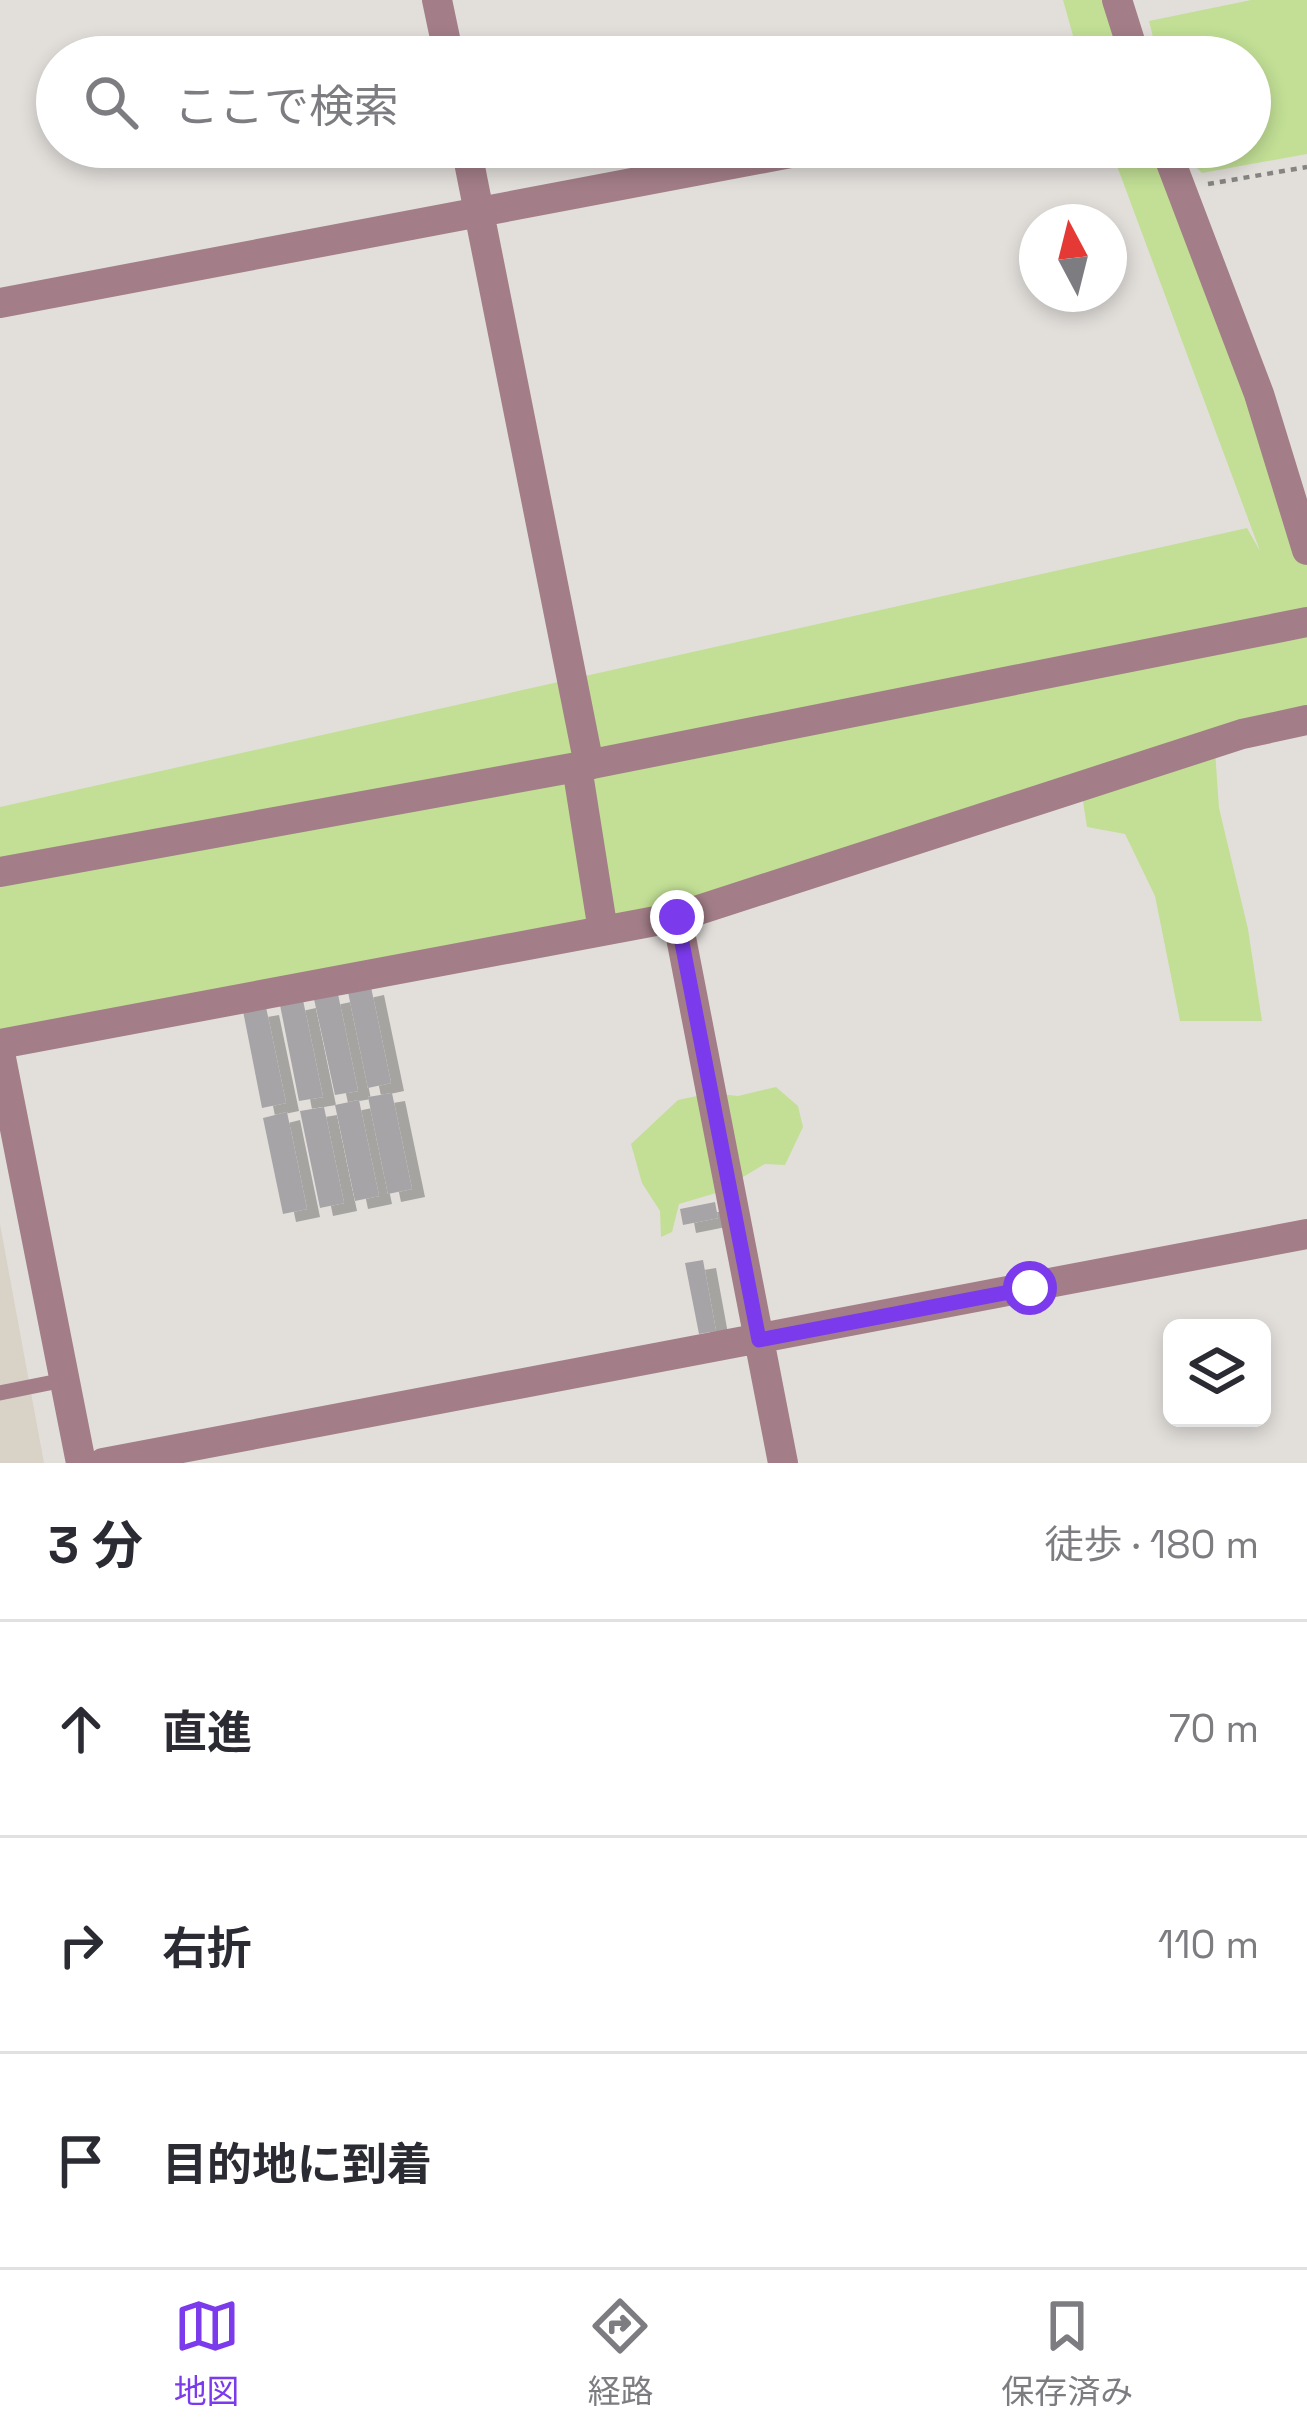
<!DOCTYPE html>
<html lang="ja">
<meta charset="utf-8">
<style>
:root{--surface:#fff;--page:#f2f2f3;--text:#2b2b33;--muted:#7c7c81;--line:#e1e1e2;--accent:#7c3aed}
body{margin:0;font-family:"Space Grotesk","Noto Sans JP",sans-serif;background:var(--page);color:var(--text)}
.controls{position:absolute;right:36px;bottom:36px;display:grid;overflow:hidden;border-radius:18px;box-shadow:0 6px 18px #0003}
.controls button{width:108px;height:108px;display:grid;place-items:center;padding:0;border:0;border-bottom:3px solid var(--line);background:var(--surface);color:var(--text);font:60px sans-serif}
.compass{position:absolute;left:1019px;top:204px;width:108px;height:108px;border-radius:50%;background:var(--surface);box-shadow:0 6px 18px #0003;rotate:353deg}
.stop{position:absolute;width:36px;height:36px;margin:-27px;border:9px solid #7c3aed;border-radius:50%;background:#fff}
.stop.end{background:#7c3aed;border-color:#fff;box-shadow:0 3px 12px #0008}
.list{margin:0;padding:0;list-style:none}
h2{display:flex;justify-content:space-between;align-items:center;height:156px;margin:0;padding:0 48px;font-size:51px}
h2 small{font-size:39px;font-weight:400;color:var(--muted)}
.list li{display:grid;grid-template-columns:78px 1fr auto;gap:36px;align-items:center;box-sizing:border-box;height:216px;padding:0 48px;border-top:3px solid var(--line)}
.list b{display:block;font-size:45px;white-space:nowrap}
.list em{font-size:39px;font-style:normal;color:var(--muted)}
.icon{flex:none;width:66px;height:66px;fill:none;stroke:currentColor;stroke-width:2;stroke-linecap:round;stroke-linejoin:round}
.map{position:relative;flex:none;width:1307px;height:1463px;overflow:hidden}
.search{position:absolute;background:var(--surface);box-shadow:0 6px 18px #0003;left:36px;right:36px;top:36px;height:132px;display:flex;align-items:center;gap:30px;box-sizing:border-box;padding:0 42px;border-radius:66px;color:var(--muted);font-size:45px}
.sheet{height:804px;background:var(--surface)}
nav{display:flex;justify-content:space-around;align-items:center;box-sizing:border-box;height:168px;border-top:3px solid var(--line);background:var(--surface);font-size:33px;color:var(--muted)}
nav a{display:grid;justify-items:center;gap:6px}
nav .on{color:var(--accent)}
.map>svg:first-child{display:block}
.built{fill:#d9d2c7}
.green{fill:#c2df95}
.building{fill:#a7a4a8;filter:url(#shadow)}
.lines{fill:none;stroke-linecap:round;stroke-linejoin:round}
.path{stroke:#868481;stroke-width:4.5;stroke-dasharray:6 6;stroke-linecap:butt}
.service{stroke:#a37e88;stroke-width:15}
.minor{stroke:#a37e88;stroke-width:30}
.tertiary{stroke:#a37e88;stroke-width:30}
.route{stroke:#7c3aed;stroke-width:15}
</style>
<div class="map">
<svg width="1307" height="1463" viewBox="0 0 1307 1463">
<defs>
<filter id="shadow"><feDropShadow dx="13" dy="8" stdDeviation="0" flood-color="#0004"/></filter>
</defs>
<rect width="100%" height="100%" fill="#e2dfdb"/>
<!-- built -->
<path class="built" d="M0,1224l44,239h-44z"/>
<!-- green -->
<path class="green" d="M1063,0h53l6,57h-43z
M1251,0h56v154l-105,19 -18,-17 -2,-9h68v-90h-92l-9,-36z
M1110,147h41l156,403v173l-92,27 4,58 29,121 14,92h-82l-25,-125 -30,-62 -38,-7 -6,-38 -408,116 -673,139v-237l1247,-279 13,23z
M776,1087l22,19 5,21 -18,38 -20,-1 -49,29 -37,11 -7,28 -11,5 -1,-26 -18,-28 -11,-39 47,-44 33,-7 27,3z"/>
<!-- building -->
<path class="building" d="M371,987l20,96 -23,5 -20,-96z
M338,994l20,97 -23,4 -21,-96z
M303,1000l20,97 -24,4 -19,-96z
M266,1007l20,96 -24,5 -19,-97z
M392,1093l20,96 -24,5 -20,-97z
M359,1100l20,96 -24,5 -20,-96z
M324,1107l20,96 -24,5 -20,-97z
M287,1112l20,97 -24,5 -20,-96z
M715,1202l3,16 -35,7 -3,-16z
M703,1260l13,71 -17,3 -14,-71z"/>
<g class="lines">
<!-- path -->
<path class="path" d="M1208,184l99,-17"/>
<!-- service -->
<path class="service" d="M0,1393l64,-13"/>
<!-- minor -->
<path class="minor" d="M437,0l12,57
M1117,0l18,57
M466,147l123,618
M1165,147l94,247 48,156
M0,303l822,-156
M577,767l26,164
M677,917l106,546
M0,1044l677,-127 565,-183 65,-14
M103,1463l1204,-229"/>
<!-- tertiary -->
<path class="tertiary" d="M0,872l577,-105 730,-145
M0,1053l81,410"/>
</g>
<g class="lines">
<!-- route -->
<path class="route" d="M677,917l82,423 271,-52"/>
</g>
</svg>
<div class="controls">
<button><svg class="icon" aria-label="layers" viewBox="0 0 24 24"><path d="M12 4l9 5-9 5-9-5zM3 14l9 5 9-5"/></svg></button>
</div>
<svg class="compass" viewBox="-18 -18 36 36"><path d="M0-13l5 13h-10z" fill="#e53935"/><path d="M0 13l5-13h-10z" fill="#7c7c81"/></svg>
<div class="stop" style="left:1030px;top:1288px"></div>
<div class="stop end" style="left:677px;top:917px"></div>
<div class="search"><svg class="icon" aria-label="search" viewBox="0 0 24 24"><circle cx="10" cy="10" r="6"/><path d="M15 15l6 6"/></svg>ここで検索</div>
</div>
<section class="sheet">
<h2>3 分<small>徒歩 · 180 m</small></h2>
<ul class="list">
<li><svg class="icon" aria-label="ahead" viewBox="0 0 24 24"><path d="M12 20V5M6 11l6-6 6 6"/></svg><div><b>直進</b></div><em>70 m</em></li>
<li><svg class="icon" aria-label="right" viewBox="0 0 24 24"><path d="M7 20v-9h11M14 6l5 5-5 5"/></svg><div><b>右折</b></div><em>110 m</em></li>
<li><svg class="icon" aria-label="arrive" viewBox="0 0 24 24"><path d="M6 21V4h12l-3 4 3 4H6"/></svg><div><b>目的地に到着</b></div></li>
</ul>
</section>
<nav>
<a class="on"><svg class="icon" aria-label="map" viewBox="0 0 24 24"><path d="M3 6l6-2 6 2 6-2v14l-6 2-6-2-6 2zM9 4v14M15 6v14"/></svg>地図</a>
<a><svg class="icon" aria-label="directions" viewBox="0 0 24 24"><path d="M12 3l9 9-9 9-9-9zM9 14v-3h6M13 9l2 2-2 2"/></svg>経路</a>
<a><svg class="icon" aria-label="saved" viewBox="0 0 24 24"><path d="M7 4h10v16l-5-4-5 4z"/></svg>保存済み</a>
</nav>
